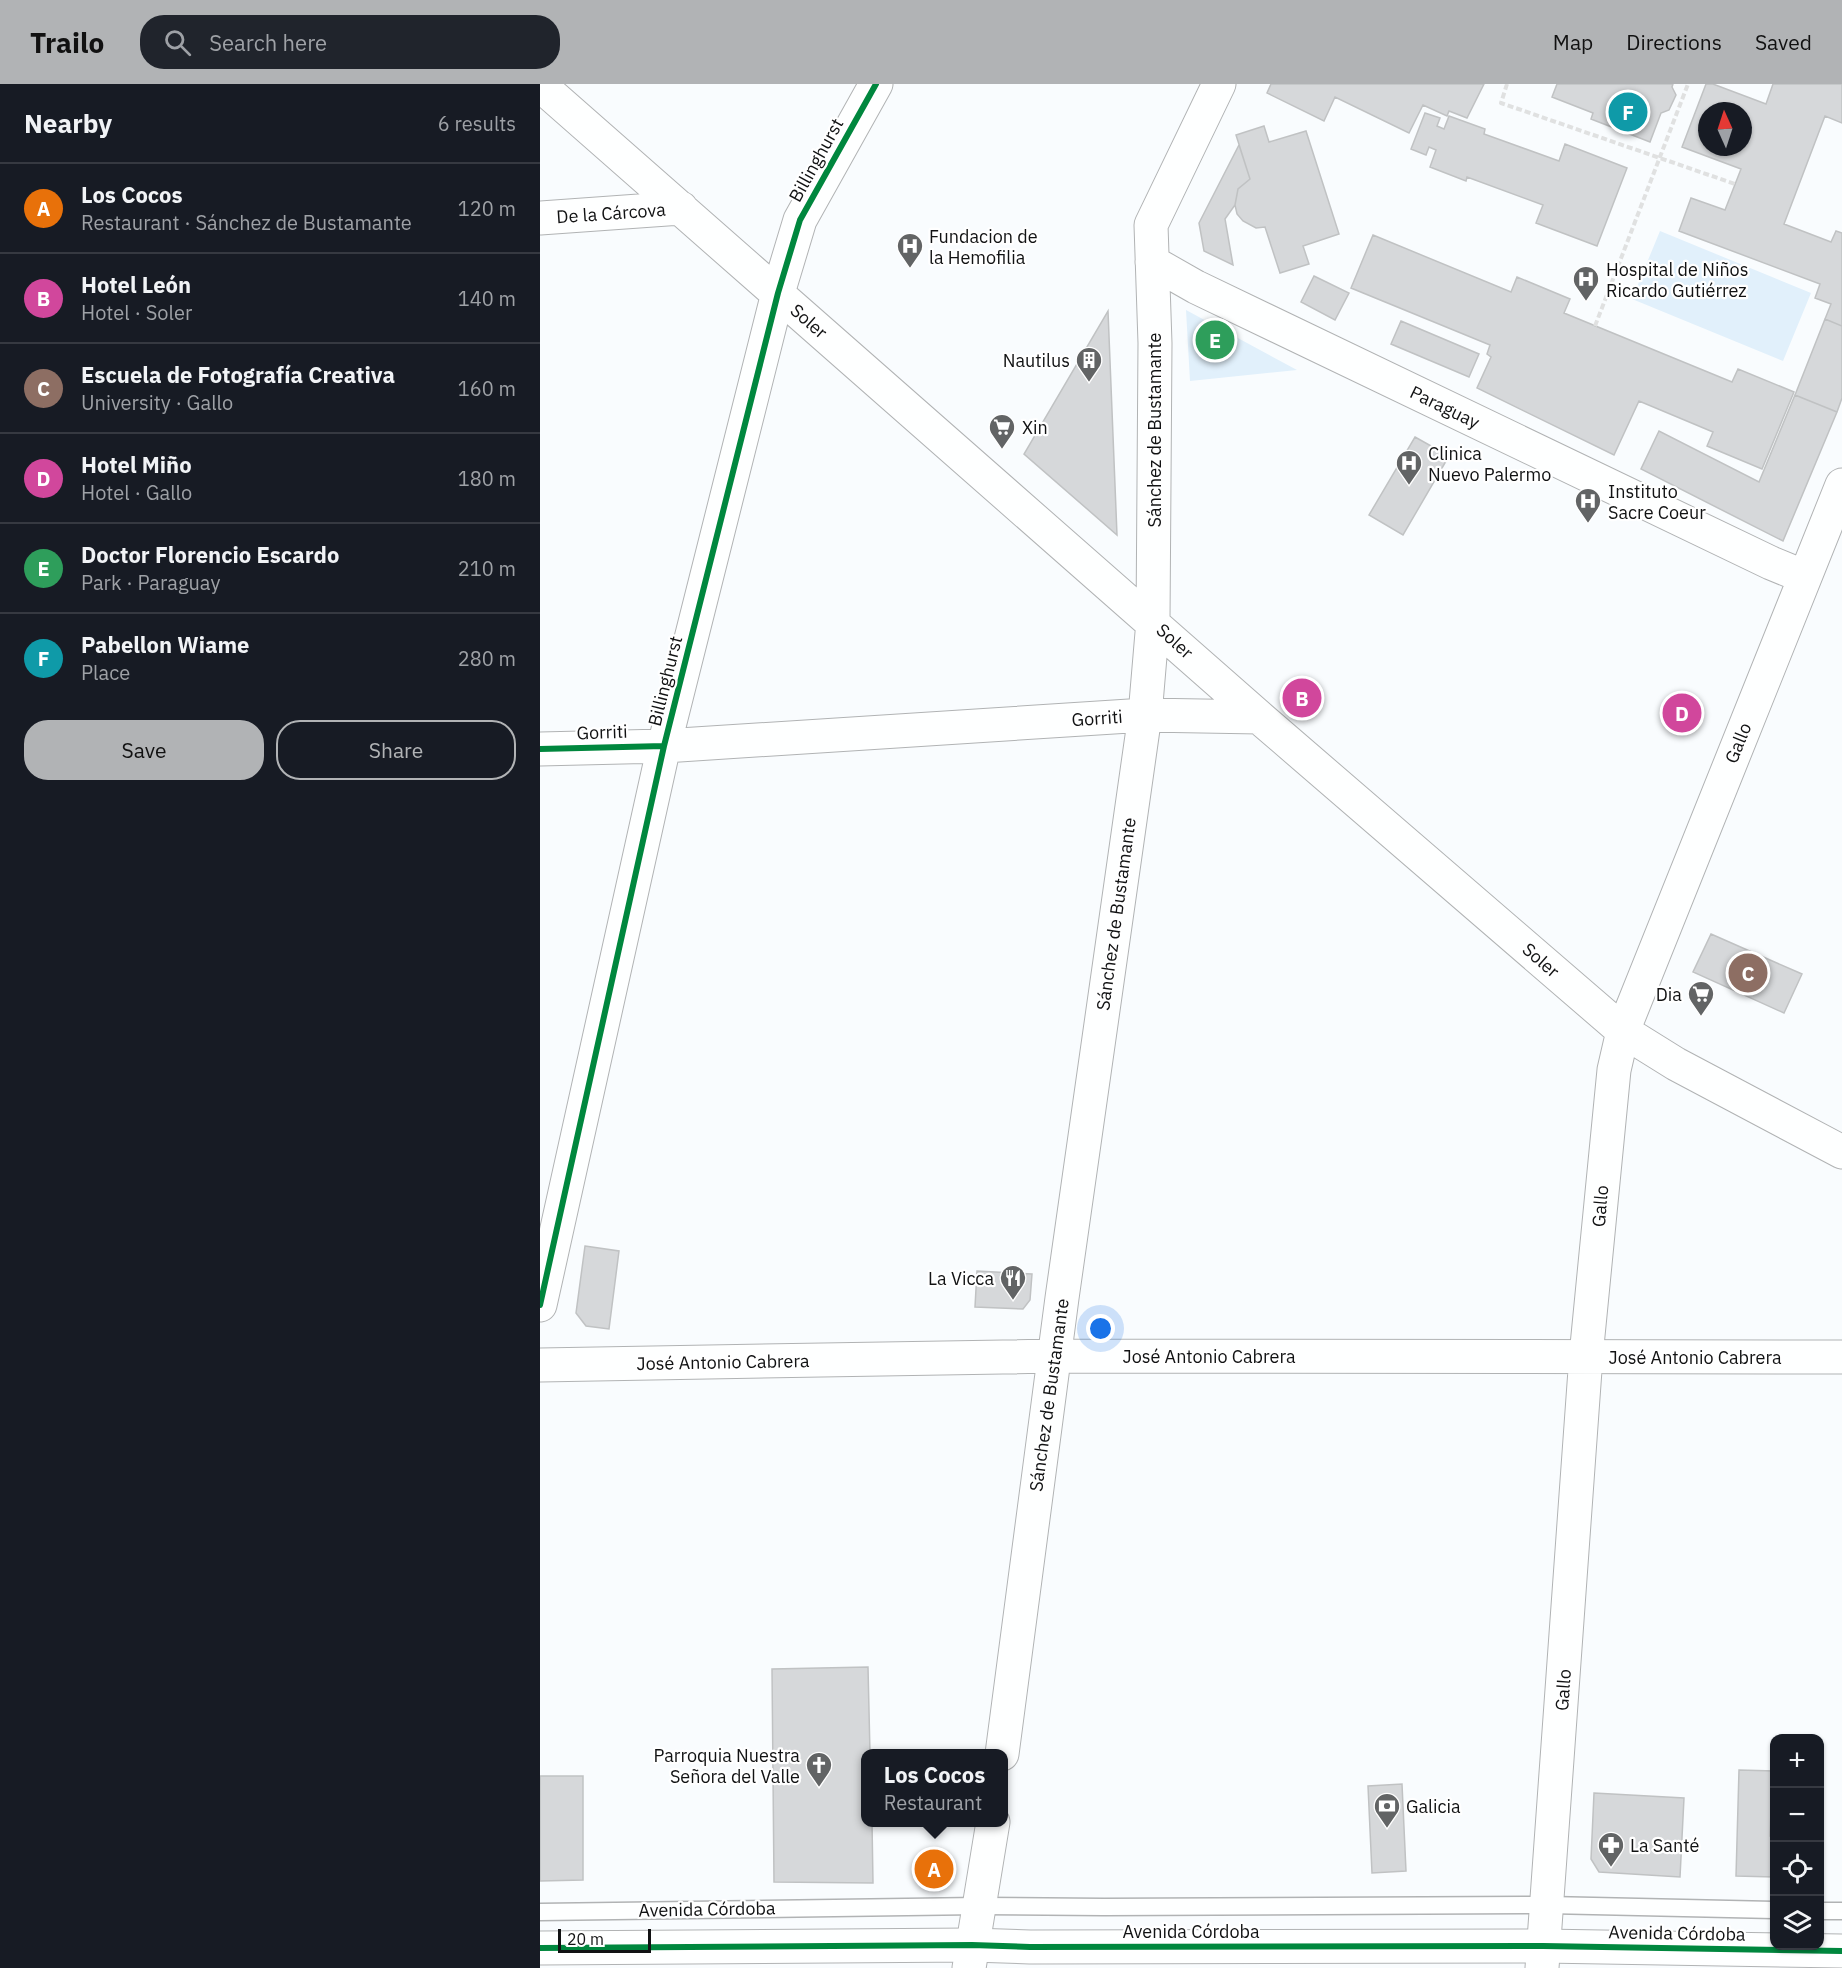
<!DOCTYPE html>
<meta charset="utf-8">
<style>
:root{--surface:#171b24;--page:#20242c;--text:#f1f3f6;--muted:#9ea1a6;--line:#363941;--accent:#b1b3b5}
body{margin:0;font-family:"IBM Plex Sans",sans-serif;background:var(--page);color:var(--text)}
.controls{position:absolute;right:18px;bottom:18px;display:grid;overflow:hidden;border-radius:12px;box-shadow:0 2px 4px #0004}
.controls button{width:54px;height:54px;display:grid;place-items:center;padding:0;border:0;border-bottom:2px solid var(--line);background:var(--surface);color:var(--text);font:30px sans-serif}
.compass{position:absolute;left:1158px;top:18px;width:54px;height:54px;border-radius:50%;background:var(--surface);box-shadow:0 2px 4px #0004;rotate:357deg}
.scale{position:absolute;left:18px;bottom:15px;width:93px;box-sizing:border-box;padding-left:6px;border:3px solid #111213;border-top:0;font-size:16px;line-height:21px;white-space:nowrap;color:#111213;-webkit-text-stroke:4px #fff;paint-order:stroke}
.you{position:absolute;left:561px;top:1245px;width:21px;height:21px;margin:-15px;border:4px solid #fff;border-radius:50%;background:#1a73e8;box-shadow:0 0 0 9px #1a73e833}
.badge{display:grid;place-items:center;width:39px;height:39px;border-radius:50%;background:var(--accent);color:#fff;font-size:20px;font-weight:700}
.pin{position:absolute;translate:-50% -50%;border:3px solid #fff;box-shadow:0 2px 6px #0006}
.popup{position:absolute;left:321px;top:1665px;width:147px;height:78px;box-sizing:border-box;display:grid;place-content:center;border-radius:12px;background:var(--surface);filter:drop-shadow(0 2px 4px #0005);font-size:20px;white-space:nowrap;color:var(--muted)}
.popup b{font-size:22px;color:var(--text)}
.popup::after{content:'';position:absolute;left:50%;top:100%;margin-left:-12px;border:12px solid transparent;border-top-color:var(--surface)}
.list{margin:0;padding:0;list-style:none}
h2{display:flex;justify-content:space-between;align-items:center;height:78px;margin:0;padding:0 24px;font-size:26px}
h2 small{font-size:20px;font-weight:400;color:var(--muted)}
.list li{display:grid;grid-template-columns:39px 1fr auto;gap:18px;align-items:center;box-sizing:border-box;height:90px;padding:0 24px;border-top:2px solid var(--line)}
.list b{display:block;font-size:22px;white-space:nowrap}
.list p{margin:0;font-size:20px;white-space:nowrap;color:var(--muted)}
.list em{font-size:20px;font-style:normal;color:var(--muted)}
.actions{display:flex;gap:12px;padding:18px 24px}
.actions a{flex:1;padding:14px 0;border:2px solid var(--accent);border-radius:24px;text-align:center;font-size:21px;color:var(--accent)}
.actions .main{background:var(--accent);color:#111}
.icon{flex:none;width:33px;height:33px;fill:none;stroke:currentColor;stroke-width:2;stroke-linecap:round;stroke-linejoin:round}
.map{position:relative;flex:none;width:1302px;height:1884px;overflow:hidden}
header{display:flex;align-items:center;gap:36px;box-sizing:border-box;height:84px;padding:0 30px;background:var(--accent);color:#111}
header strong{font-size:28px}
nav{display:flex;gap:33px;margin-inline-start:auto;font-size:21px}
.search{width:420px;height:54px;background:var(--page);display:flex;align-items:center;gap:15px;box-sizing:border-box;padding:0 21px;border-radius:24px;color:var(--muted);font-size:22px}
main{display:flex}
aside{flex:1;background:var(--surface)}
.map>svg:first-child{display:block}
.green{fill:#e1f0fb}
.building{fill:#d6d8da;stroke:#c0c2c3;stroke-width:1.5;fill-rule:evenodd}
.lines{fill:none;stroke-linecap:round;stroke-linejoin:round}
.service-casing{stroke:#b1b3b4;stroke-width:19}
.minor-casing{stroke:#b1b3b4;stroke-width:35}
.primary-casing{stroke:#b1b3b4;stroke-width:35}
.path{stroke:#e0e1e1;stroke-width:4;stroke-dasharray:6 3;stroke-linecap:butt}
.service{stroke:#feffff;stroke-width:16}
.minor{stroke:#feffff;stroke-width:33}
.primary{stroke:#feffff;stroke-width:33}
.cycleway-casing{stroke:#fff;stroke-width:10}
.cycleway{stroke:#00873e;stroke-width:6}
.labels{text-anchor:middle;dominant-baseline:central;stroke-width:4.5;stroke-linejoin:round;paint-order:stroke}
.street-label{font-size:18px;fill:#111213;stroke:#fff}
.poi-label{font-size:18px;fill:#111213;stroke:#fff;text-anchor:start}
</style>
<header>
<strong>Trailo</strong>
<div class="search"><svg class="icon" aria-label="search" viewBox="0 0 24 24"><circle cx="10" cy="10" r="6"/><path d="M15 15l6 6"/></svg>Search here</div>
<nav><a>Map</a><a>Directions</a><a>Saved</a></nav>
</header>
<main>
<aside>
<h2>Nearby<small>6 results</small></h2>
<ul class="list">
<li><span class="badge" style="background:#e8710a">A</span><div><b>Los Cocos</b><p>Restaurant · Sánchez de Bustamante</p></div><em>120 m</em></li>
<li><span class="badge" style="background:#d1479c">B</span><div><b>Hotel León</b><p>Hotel · Soler</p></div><em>140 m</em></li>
<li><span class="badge" style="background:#8d6e63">C</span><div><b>Escuela de Fotografía Creativa</b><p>University · Gallo</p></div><em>160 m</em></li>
<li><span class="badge" style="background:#d1479c">D</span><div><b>Hotel Miño</b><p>Hotel · Gallo</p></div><em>180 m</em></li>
<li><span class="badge" style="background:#2e9e5b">E</span><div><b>Doctor Florencio Escardo</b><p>Park · Paraguay</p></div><em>210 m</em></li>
<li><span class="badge" style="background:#0f9aa8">F</span><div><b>Pabellon Wiame</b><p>Place</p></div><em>280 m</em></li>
</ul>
<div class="actions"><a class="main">Save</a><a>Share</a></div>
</aside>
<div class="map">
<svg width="1302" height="1884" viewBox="0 0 1302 1884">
<rect width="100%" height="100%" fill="#f9fcfe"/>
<!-- green -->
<path class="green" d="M1120,147l151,62 -28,68 -151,-62z
M646,226l111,60 -107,11z"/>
<!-- building -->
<path class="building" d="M731,0h213l-17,34 -18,-7 -2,5 -24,-11 -14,28 -74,-36 -11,24 -57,-28z
M1017,0h116l-1,3 4,8 -7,15 -8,3 -11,29 -59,-23 2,-6 -41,-16z
M1166,0h7l53,20 7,-20h69v39l-17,-7 -41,108 47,18 5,-11 6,2v93l-17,-7 6,-15 -16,-6 5,-14 -141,-53 12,-33 34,12 16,-41 -59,-22zM1167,27h36v36h-36z
M885,29l15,5 -3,8 7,3 5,-13 36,13 -1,5 75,27 6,-17 62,24 -30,78 -61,-23 7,-18 -76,-28 -1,4 -36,-14 6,-17 -7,-3 -3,8 -15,-6z
M724,42l5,16 37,-11 33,103 -36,12 6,18 -29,9 -15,-46 -9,1 -13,-7 -6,-7 -2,-9 3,-16 12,-10 -14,-44z
M699,61l11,34 -12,10 -3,16 -10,14 8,46 -29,-14 -5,-28z
M833,151l138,57 6,-15 53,22 -6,14 168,69 6,-13 56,23 -32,77 -55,-23 6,-14 -74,-31 -25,54 -137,-67 14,-31 -4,-3 3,-9 -139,-57z
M774,192l35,17 -14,27 -34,-18z
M568,227l9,224 -93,-81z
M1285,235l17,7v72l-5,14 -42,-17z
M861,237l78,33 -10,23 -78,-33z
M1255,311l42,17 -54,129 -142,-72 18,-38 100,51z
M875,353l34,19 -46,79 -34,-20z
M1171,850l91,40 -18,39 -91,-41z
M45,1162l34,5 -10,78 -23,-3 -10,-13z
M437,1187l55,3 -2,26 -7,9 -48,-2z
M328,1583l2,87h-5v68h7l1,61 -99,-1 -2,-213z
M1199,1686l35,1v40h-3l-1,25h4v41l-38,-1z
M0,1692h43v104l-43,1z
M862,1700l4,87 -34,2 -4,-87z
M1054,1709l90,5 -4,79 -81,-5 -8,-13z"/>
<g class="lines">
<!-- service casing -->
<g class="service-casing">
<path id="service" d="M1280,1827h22
M0,1828l439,-6 125,1 444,-2 226,5"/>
</g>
<!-- minor casing -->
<g class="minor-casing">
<path id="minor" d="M0,1l719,632 364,314 53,33 166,88
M0,134l141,-10
M612,178l44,25 575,276 34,14
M0,665l124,-3 481,-31 114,2
M0,1221l124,-559 114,-453 22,-73 76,-136
M0,1281l514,-9 788,1
M462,1670l60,-456 83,-583 8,-94 2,-278 -4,-118 68,-141
M429,1884l24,-146
M1002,1884l44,-612 28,-286 9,-39 219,-546"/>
</g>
<!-- primary casing -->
<g class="primary-casing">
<path id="primary" d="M0,1864l432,-3 58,2 513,-1 299,5"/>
</g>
<!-- path -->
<path class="path" d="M967,0l-6,19 234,81
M1055,242l93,-242"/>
<!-- service -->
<use href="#service" class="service"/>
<!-- minor -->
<use href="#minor" class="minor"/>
<!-- primary -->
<use href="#primary" class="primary"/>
<!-- cycleway casing -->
<g class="cycleway-casing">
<path id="cycleway" d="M0,665l124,-3
M0,1221l124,-559 114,-453 22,-73 76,-136
M0,1864l432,-3 58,2 513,-1 299,5"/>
</g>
<!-- cycleway -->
<use href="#cycleway" class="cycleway"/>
</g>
<!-- icons -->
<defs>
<g id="hospital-pin" transform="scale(1.35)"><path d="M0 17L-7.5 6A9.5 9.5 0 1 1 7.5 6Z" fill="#626465" stroke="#fff"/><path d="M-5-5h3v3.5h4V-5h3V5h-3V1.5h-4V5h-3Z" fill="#fff"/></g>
<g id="building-pin" transform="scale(1.35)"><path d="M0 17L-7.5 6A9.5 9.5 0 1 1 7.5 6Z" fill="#626465" stroke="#fff"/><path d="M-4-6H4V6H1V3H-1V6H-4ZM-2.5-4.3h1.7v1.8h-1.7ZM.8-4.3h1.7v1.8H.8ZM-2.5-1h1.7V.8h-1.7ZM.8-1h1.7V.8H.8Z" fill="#fff"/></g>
<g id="supermarket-pin" transform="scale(1.35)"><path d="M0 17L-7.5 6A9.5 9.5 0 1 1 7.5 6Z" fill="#626465" stroke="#fff"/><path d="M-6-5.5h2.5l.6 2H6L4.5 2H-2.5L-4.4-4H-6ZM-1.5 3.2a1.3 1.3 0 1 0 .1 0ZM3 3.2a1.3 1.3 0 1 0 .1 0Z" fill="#fff"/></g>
<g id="restaurant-pin" transform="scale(1.35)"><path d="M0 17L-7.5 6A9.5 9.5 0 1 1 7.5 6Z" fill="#626465" stroke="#fff"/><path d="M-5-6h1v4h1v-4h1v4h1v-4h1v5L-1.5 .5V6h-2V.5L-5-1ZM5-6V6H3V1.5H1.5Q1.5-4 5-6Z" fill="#fff"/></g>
<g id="church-pin" transform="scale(1.35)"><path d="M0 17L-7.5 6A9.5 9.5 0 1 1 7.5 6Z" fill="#626465" stroke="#fff"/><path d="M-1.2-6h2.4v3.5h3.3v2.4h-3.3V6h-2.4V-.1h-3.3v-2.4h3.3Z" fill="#fff"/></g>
<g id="bank-pin" transform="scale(1.35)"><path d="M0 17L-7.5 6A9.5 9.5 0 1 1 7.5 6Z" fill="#626465" stroke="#fff"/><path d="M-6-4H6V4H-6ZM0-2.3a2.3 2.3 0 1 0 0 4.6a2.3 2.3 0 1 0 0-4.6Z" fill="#fff"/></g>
<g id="pharmacy-pin" transform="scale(1.35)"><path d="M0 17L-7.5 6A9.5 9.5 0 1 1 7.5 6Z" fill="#626465" stroke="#fff"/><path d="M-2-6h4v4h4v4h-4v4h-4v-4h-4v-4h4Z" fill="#fff"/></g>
</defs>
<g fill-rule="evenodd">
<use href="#hospital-pin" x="370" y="162"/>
<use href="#hospital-pin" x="1046" y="195"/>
<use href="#building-pin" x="549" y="276"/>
<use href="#supermarket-pin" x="462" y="343"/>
<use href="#hospital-pin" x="869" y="379"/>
<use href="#hospital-pin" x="1048" y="417"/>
<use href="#supermarket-pin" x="1161" y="910"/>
<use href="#restaurant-pin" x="473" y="1194"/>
<use href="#church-pin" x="279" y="1681"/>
<use href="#bank-pin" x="847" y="1722"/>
<use href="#pharmacy-pin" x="1071" y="1761"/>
</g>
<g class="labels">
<!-- street labels -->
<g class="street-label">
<text transform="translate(276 76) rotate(-61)">Billinghurst</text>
<text transform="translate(71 129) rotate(-4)">De la Cárcova</text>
<text transform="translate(269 237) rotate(41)">Soler</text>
<text transform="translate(905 323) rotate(26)">Paraguay</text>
<text transform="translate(614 346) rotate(-90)">Sánchez de Bustamante</text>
<text transform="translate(635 557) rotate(42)">Soler</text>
<text transform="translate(125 597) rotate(-76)">Billinghurst</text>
<text transform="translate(557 634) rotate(-4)">Gorriti</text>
<text transform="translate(62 648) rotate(-2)">Gorriti</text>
<text transform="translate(1198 659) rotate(-68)">Gallo</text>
<text transform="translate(576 830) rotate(-82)">Sánchez de Bustamante</text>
<text transform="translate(1001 876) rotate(41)">Soler</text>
<text transform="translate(1060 1122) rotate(-85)">Gallo</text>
<text x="669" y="1272">José Antonio Cabrera</text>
<text x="1155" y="1273">José Antonio Cabrera</text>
<text transform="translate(183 1278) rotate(-1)">José Antonio Cabrera</text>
<text transform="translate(509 1311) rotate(-82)">Sánchez de Bustamante</text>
<text transform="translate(1023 1606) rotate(-86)">Gallo</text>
<text transform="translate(167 1825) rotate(-1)">Avenida Córdoba</text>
<text x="651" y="1847">Avenida Córdoba</text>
<text transform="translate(1137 1849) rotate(1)">Avenida Córdoba</text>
</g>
<!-- poi labels -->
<g class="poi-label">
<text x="389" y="152">Fundacion de<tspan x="389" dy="21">la Hemofilia</tspan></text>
<text x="1066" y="185">Hospital de Niños<tspan x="1066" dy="21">Ricardo Gutiérrez</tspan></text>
<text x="530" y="276" text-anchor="end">Nautilus</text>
<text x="482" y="343">Xin</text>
<text x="888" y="369">Clinica<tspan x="888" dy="21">Nuevo Palermo</tspan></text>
<text x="1068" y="407">Instituto<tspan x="1068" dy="21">Sacre Coeur</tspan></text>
<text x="1142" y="910" text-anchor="end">Dia</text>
<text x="454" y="1194" text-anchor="end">La Vicca</text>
<text x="260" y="1671" text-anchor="end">Parroquia Nuestra<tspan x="260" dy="21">Señora del Valle</tspan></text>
<text x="866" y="1722">Galicia</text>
<text x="1090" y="1761">La Santé</text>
</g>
</g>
</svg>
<div class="controls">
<button>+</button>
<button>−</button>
<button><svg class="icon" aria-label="locate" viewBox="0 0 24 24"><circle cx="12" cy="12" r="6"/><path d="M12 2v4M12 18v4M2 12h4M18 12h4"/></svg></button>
<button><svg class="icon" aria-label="layers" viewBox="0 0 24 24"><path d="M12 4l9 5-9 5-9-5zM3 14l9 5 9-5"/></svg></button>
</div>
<svg class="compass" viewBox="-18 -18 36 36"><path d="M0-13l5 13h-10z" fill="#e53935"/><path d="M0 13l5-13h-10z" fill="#9ea1a6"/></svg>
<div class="scale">20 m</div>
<div class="you"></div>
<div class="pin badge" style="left:394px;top:1785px;background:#e8710a">A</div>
<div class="popup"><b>Los Cocos</b>Restaurant</div>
<div class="pin badge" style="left:762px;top:614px;background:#d1479c">B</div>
<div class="pin badge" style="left:1208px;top:889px;background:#8d6e63">C</div>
<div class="pin badge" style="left:1142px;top:629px;background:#d1479c">D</div>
<div class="pin badge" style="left:675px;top:256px;background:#2e9e5b">E</div>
<div class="pin badge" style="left:1088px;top:28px;background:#0f9aa8">F</div>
</div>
</main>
